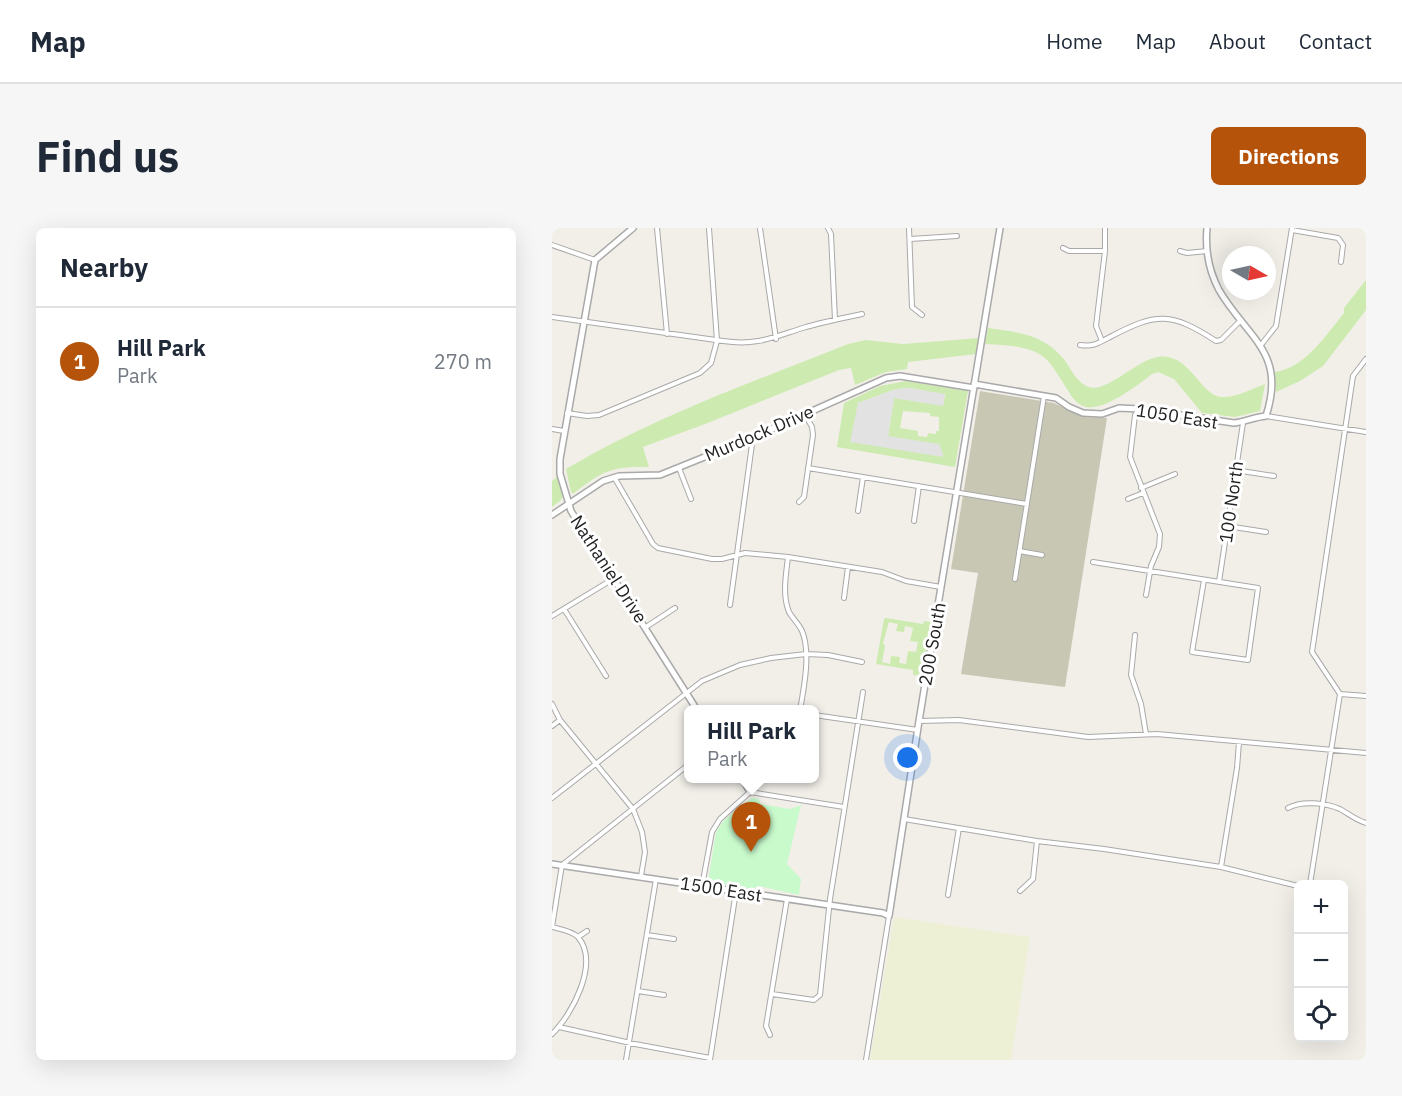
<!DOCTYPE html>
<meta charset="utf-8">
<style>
:root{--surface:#fff;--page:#f6f6f7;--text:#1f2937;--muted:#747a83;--line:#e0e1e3;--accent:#b45309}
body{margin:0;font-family:"IBM Plex Sans",sans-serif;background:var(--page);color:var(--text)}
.controls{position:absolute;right:18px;bottom:18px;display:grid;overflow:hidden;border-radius:9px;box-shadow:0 6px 24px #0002}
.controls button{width:54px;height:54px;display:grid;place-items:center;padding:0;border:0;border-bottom:2px solid var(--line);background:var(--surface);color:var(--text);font:30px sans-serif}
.compass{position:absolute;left:670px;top:18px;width:54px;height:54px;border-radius:50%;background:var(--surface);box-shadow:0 6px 24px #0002;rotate:99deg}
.you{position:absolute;left:356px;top:530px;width:21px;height:21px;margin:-15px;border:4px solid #fff;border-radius:50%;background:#1a73e8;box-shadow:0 0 0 9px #1a73e833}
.badge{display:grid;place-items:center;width:39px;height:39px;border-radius:50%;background:var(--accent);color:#fff;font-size:20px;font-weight:700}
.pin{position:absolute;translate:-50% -50px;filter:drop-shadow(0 2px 3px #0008)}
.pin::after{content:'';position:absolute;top:32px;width:21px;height:18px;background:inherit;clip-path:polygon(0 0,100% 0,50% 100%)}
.popup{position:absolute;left:132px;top:477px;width:135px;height:78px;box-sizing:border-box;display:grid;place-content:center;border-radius:9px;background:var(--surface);filter:drop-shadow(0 2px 4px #0005);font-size:20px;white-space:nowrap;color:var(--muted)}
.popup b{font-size:22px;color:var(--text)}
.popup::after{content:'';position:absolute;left:50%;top:100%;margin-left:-12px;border:12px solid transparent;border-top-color:var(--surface)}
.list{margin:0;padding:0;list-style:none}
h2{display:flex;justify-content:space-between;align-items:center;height:78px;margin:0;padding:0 24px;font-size:26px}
h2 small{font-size:20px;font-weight:400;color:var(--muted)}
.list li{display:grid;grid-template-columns:39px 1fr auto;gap:18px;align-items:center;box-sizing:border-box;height:108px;padding:0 24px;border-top:2px solid var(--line)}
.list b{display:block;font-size:22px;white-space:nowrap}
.list p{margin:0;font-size:20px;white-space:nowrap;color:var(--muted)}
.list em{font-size:20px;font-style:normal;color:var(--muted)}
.icon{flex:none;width:33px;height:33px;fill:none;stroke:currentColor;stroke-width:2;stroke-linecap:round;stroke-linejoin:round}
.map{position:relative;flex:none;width:814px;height:832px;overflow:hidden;border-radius:9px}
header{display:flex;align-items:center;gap:36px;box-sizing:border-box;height:84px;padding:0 30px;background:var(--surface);border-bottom:2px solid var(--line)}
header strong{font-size:28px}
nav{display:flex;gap:33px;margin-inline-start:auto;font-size:21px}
.intro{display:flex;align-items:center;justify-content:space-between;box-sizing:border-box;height:144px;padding:0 36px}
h1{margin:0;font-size:42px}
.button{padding:15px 27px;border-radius:9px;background:var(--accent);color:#fff;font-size:21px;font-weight:700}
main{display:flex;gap:36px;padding:0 36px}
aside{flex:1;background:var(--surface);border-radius:9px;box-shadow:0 6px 24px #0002}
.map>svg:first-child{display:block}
.construction{fill:#c7c7b4}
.farmland{fill:#eef0d5}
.grass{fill:#cdebb0;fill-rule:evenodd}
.park{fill:#c8facc}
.parking{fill:#e2e2e2}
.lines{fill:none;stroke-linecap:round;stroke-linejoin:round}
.minor-casing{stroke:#a9a9a9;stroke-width:6}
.tertiary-casing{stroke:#a9a9a9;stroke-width:8}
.minor{stroke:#fff;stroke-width:4}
.tertiary{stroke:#fff;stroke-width:5}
.labels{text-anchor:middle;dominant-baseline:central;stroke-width:6;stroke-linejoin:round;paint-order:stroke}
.street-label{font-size:18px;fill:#222;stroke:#fff}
</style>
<header>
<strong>Map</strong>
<nav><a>Home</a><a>Map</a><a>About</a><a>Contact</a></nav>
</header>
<div class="intro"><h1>Find us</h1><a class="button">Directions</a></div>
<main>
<aside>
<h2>Nearby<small></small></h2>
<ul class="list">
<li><span class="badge">1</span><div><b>Hill Park</b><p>Park</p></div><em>270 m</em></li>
</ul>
</aside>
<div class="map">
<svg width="814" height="832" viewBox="0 0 814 832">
<rect width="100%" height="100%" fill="#f2efe9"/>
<!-- construction -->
<path class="construction" d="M428,163l74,12 29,14 24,1 -42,269 -104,-13 17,-101 -27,-4z"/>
<!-- farmland -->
<path class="farmland" d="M342,689l136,20 -19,123h-141z"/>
<!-- grass -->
<path class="grass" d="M814,52v30l-43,56 -23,15 -24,11 -1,-20c30,-4 51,-37 69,-59v-5z
M436,100c28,4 54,6 74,29 9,10 13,25 27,30 16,6 47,-25 65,-29 34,-10 45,37 67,39 14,1 31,-8 44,-13l-5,27 -25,6 -33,-4 -28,-34 -16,-7 -6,2c-14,11 -51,40 -69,32 -10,-4 -15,-16 -21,-25 -7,-10 -12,-21 -23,-27 -16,-9 -36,-9 -54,-10z
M427,110l-3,16 -68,8 -1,7 -21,3 -31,13 -4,-17 -12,2 -134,54 -62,23 6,20c-38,-1 -47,4 -76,27l-2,-2 -5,-23c89,-53 187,-87 282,-125l18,-4 37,4z
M354,153l62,10 -13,76 -118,-20 7,-44 36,-17zM358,160l35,7 -2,10 -49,-7 -6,38 -30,-33 38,-14zM351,183l27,2v3l9,1v14h-3v3l-8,-1 -1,4 -9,-1v-5l-18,-3z
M6,248l6,19 -4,6 -8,6v-26z
M334,390l37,6 1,-3 7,1 -8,54 -10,-1v-5l-37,-6 8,-45zM337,394l9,2 -2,7 8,1 1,-6 8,2 -3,13 8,1 -2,10 -8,-1 -2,13 -7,-1 1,-6 -9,-1 -1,8 -8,-2 3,-16 -2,-3z"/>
<!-- park -->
<path class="park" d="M200,570l7,1 2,5 29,5 11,-4 -14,59 14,15 -2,16 -40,-9 -7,3 -44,-7 8,-50 8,-12z"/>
<!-- parking -->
<path class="parking" d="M358,160l35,6 -2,12 -49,-8 -6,38 51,8 4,10v3l-93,-15 8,-39 38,-14z"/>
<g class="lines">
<!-- minor casing -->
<g class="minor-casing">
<path id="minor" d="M105,0l10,106
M208,0l16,111
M276,0l3,6 4,86
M357,0l3,79 10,8
M740,2l46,8 5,7 -2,17
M358,11l47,-3
M0,17l43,15
M511,20l6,3h36
M628,23l7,2 20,-2
M0,89l171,24c35,5 50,-4 83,-14 18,-5 37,-9 56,-13
M550,113l-6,-15 9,-75v-23
M528,117c13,2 19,-2 30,-8 47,-25 61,-25 106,4l5,-1 20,-20
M709,117l15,-19 16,-98
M587,181l-4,6 -5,42 30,77 -1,13 -8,19 -5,29
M15,185l20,3 12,-1 101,-42 11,-10 6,-22 -8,-113
M714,188l100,16
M0,201l12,2
M127,240l12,31
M256,240l219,36
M683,242l39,6
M62,249l39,67 5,4 54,11h10l23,-6 43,4 94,15 24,9 35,6
M589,260l34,-14
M576,271l15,-6
M247,274l5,-5 9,-62 -1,-8 -7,-13
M306,283l5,-34
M362,293l5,-35
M675,298l39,6
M467,323l23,4
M236,329c-2,18 -6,38 1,55 4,7 10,12 13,19 9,21 2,57 -2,79
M541,334l165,26 -10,72 -56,-8 12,-72
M463,351l29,-183
M667,354l24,-159
M292,370l4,-31
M178,377l23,-168
M12,381l42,67
M0,388l61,-37
M94,399l29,-19
M583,407l-4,40 10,29 5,30
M788,466l26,2
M0,476l8,16 73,89 9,23 3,20 -4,24
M262,487l104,15
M367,493l40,-1 129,17 69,-3 209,19
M0,498l8,-6
M0,570l150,-117 38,-16 31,-7 35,-4 22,1 34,7
M736,580c14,-8 38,-5 52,1 9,5 16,11 26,14
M352,591l133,22 67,8 117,18 77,19
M669,639l16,-99 2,-26
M758,656l30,-190 -28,-42 41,-276 13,-17
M150,658l10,-54 8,-13 30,-27 94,15
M468,663l13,-12 4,-38
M396,667l11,-67
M0,699l10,-62 126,-100
M0,699c8,2 20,4 26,10 22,26 -6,78 -26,97
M95,707l27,4
M26,709l9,-6
M86,763l26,4
M220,766l42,6 6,-5 10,-96 33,-207
M7,799l76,17 75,14
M218,807l-4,-9 21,-127
M74,832l30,-181
M158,832l26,-169
M314,832l23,-144"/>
</g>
<!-- tertiary casing -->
<g class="tertiary-casing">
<path id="tertiary" d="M81,0l-38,32 -35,199v15l11,37 5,8 121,191
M422,156l82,14 13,9 14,6 19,1 17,-6 20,1 95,14c11,-1 20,-6 32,-7 21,-64 -19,-78 -47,-126 -10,-19 -14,-40 -12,-62
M0,287l51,-34 16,-5 41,-1 94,-38 132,-59 14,-2 74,12
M190,550l8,14
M0,636l331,49 6,3 30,-195 81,-493"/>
</g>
<!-- minor -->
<use href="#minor" class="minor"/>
<!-- tertiary -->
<use href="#tertiary" class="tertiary"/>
</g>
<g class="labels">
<!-- street labels -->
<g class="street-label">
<text transform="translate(625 188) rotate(9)">1050 East</text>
<text transform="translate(207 205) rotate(-23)">Murdock Drive</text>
<text transform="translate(679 274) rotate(-82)">100 North</text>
<text transform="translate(57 341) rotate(57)">Nathaniel Drive</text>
<text transform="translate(380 416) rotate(-80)">200 South</text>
<text transform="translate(169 661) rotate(9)">1500 East</text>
</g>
</g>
</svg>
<div class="controls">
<button>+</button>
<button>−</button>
<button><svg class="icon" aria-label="locate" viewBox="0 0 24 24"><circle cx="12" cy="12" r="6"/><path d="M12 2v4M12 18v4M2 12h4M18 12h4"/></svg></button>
</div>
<svg class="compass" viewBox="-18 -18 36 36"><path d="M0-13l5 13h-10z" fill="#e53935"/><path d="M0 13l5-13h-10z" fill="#747a83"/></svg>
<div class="you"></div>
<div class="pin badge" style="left:199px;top:624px">1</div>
<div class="popup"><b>Hill Park</b>Park</div>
</div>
</main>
